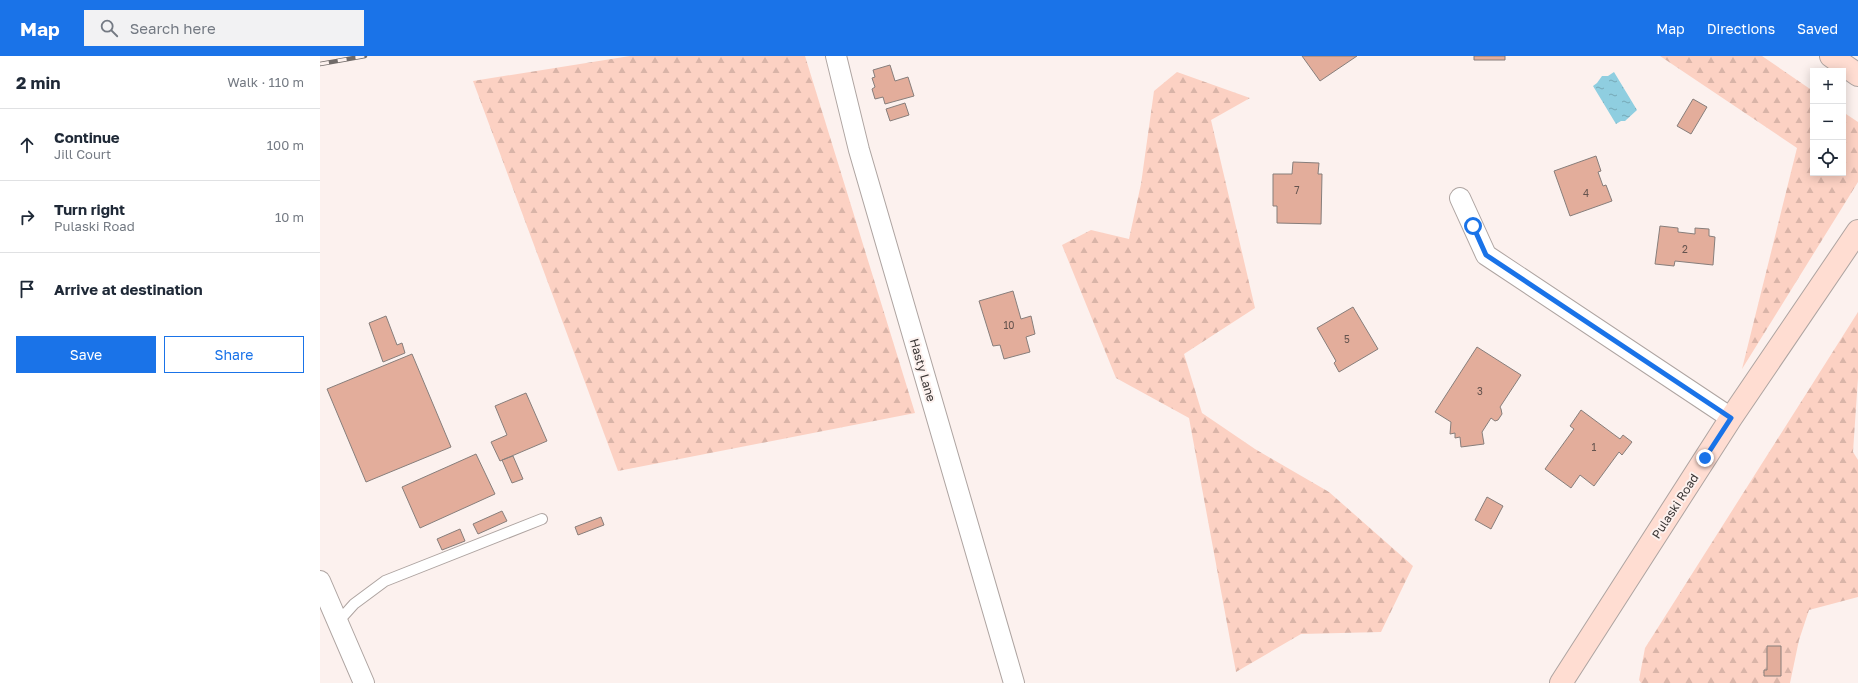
<!DOCTYPE html>
<meta charset="utf-8">
<style>
:root{--surface:#fff;--page:#f2f2f3;--text:#1f2937;--muted:#747a83;--line:#e0e1e3;--accent:#1a73e8}
body{margin:0;font-family:"Golos Text",sans-serif;background:var(--page);color:var(--text)}
.controls{position:absolute;right:12px;top:12px;display:grid;overflow:hidden;border-radius:0px;box-shadow:0 2px 10px #0003}
.controls button{width:36px;height:36px;display:grid;place-items:center;padding:0;border:0;border-bottom:1px solid var(--line);background:var(--surface);color:var(--text);font:20px sans-serif}
.stop{position:absolute;width:12px;height:12px;margin:-9px;border:3px solid #1a73e8;border-radius:50%;background:#fff}
.stop.end{background:#1a73e8;border-color:#fff;box-shadow:0 1px 4px #0008}
.list{margin:0;padding:0;list-style:none}
h2{display:flex;justify-content:space-between;align-items:center;height:52px;margin:0;padding:0 16px;font-size:17px}
h2 small{font-size:13px;font-weight:400;color:var(--muted)}
.list li{display:grid;grid-template-columns:26px 1fr auto;gap:12px;align-items:center;box-sizing:border-box;height:72px;padding:0 16px;border-top:1px solid var(--line)}
.list b{display:block;font-size:15px;white-space:nowrap}
.list p{margin:0;font-size:13px;white-space:nowrap;color:var(--muted)}
.list em{font-size:13px;font-style:normal;color:var(--muted)}
.actions{display:flex;gap:8px;padding:12px 16px}
.actions a{flex:1;padding:9px 0;border:1px solid var(--accent);border-radius:0px;text-align:center;font-size:14px;color:var(--accent)}
.actions .main{background:var(--accent);color:#fff}
.icon{flex:none;width:22px;height:22px;fill:none;stroke:currentColor;stroke-width:2;stroke-linecap:round;stroke-linejoin:round}
.map{position:relative;flex:none;width:1538px;height:627px;overflow:hidden}
header{display:flex;align-items:center;gap:24px;box-sizing:border-box;height:56px;padding:0 20px;background:var(--accent);color:#fff}
header strong{font-size:19px}
nav{display:flex;gap:22px;margin-inline-start:auto;font-size:14px}
.search{width:280px;height:36px;background:var(--page);display:flex;align-items:center;gap:10px;box-sizing:border-box;padding:0 14px;border-radius:0px;color:var(--muted);font-size:15px}
main{display:flex}
aside{flex:1;background:var(--surface)}
.map>svg:first-child{display:block}
.forest{fill:url(#forest-firs)}
.water{fill:url(#water-ripples)}
.building{fill:#e3ad9b;stroke:#877e7b}
.lines{fill:none;stroke-linecap:round;stroke-linejoin:round}
.lane-casing{stroke:#aea4a1;stroke-width:12}
.street-casing{stroke:#aea4a1;stroke-width:22}
.secondary-casing{stroke:#aea4a1;stroke-width:24}
.lane{stroke:#fff;stroke-width:10}
.street{stroke:#fff;stroke-width:20}
.secondary{stroke:#ffddd2;stroke-width:22}
.rail-casing{stroke:#716b69;stroke-width:4.5}
.rail{stroke:#fcf1ee;stroke-width:3;stroke-dasharray:9;stroke-linecap:butt}
.route{stroke:#1a73e8;stroke-width:5}
.labels{text-anchor:middle;dominant-baseline:central;stroke-width:4;stroke-linejoin:round;paint-order:stroke}
.number-label{font-size:10px;fill:#64534e}
.street-label{font-size:12px;fill:#393534;stroke:#fcf1ee}
</style>
<header>
<strong>Map</strong>
<div class="search"><svg class="icon" aria-label="search" viewBox="0 0 24 24"><circle cx="10" cy="10" r="6"/><path d="M15 15l6 6"/></svg>Search here</div>
<nav><a>Map</a><a>Directions</a><a>Saved</a></nav>
</header>
<main>
<aside>
<h2>2 min<small>Walk · 110 m</small></h2>
<ul class="list">
<li><svg class="icon" aria-label="ahead" viewBox="0 0 24 24"><path d="M12 20V5M6 11l6-6 6 6"/></svg><div><b>Continue</b><p>Jill Court</p></div><em>100 m</em></li>
<li><svg class="icon" aria-label="right" viewBox="0 0 24 24"><path d="M7 20v-9h11M14 6l5 5-5 5"/></svg><div><b>Turn right</b><p>Pulaski Road</p></div><em>10 m</em></li>
<li><svg class="icon" aria-label="arrive" viewBox="0 0 24 24"><path d="M6 21V4h12l-3 4 3 4H6"/></svg><div><b>Arrive at destination</b></div></li>
</ul>
<div class="actions"><a class="main">Save</a><a>Share</a></div>
</aside>
<div class="map">
<svg width="1538" height="627" viewBox="0 0 1538 627">
<defs>
<pattern id="forest-firs" width="22" height="20" patternUnits="userSpaceOnUse"><rect width="22" height="20" fill="#fcd1c3"/><path d="M5 1l3.5 6h-7zM16 11l3.5 6h-7z" fill="#d9b4a8"/></pattern>
<pattern id="water-ripples" width="26" height="14" patternUnits="userSpaceOnUse"><rect width="26" height="14" fill="#8fcee0"/><path d="M2 4q2-2 4 0t4 0M15 11q2-2 4 0t4 0" fill="none" stroke="#76a8b6"/></pattern>
</defs>
<rect width="100%" height="100%" fill="#fcf1ee"/>
<!-- forest -->
<path class="forest" d="M310,0h175l110,357 -297,58 -145,-390z
M1340,0h102l51,35v82h30v-61l15,10v60l-116,187 55,-221z
M857,16l73,26 -39,22 44,188 -71,46 18,59 53,36 74,43 84,74 -32,66 -80,2 -65,38 -47,-254 -73,-40 -54,-133 29,-15 38,9 12,-55 13,-93z
M1538,256v66l-5,74 5,8v137l-49,13 -10,30 -9,43h-149l-2,-3 6,-32z"/>
<!-- water -->
<path class="water" d="M1294,16l23,38 -12,11h-4l-5,3 -23,-38 4,-3 5,-7h6z"/>
<!-- building -->
<path class="building" d="M982,0h55l-37,25z
M1154,0h31v4h-31z
M570,9l5,16 13,-4 6,19 -29,8 -2,-7 -8,2 -3,-10 3,-2 -3,-9 3,-1 -2,-7z
M1373,43l14,8 -16,27 -14,-8z
M585,47l4,12 -19,6 -4,-12z
M1276,100l5,15 -3,1 5,14 3,-1 6,16 -42,15 -16,-45z
M973,106l26,1 -1,11h4l-1,50 -44,-1v-17h-4v-32h19z
M1340,170l18,2v4l17,2v-6l14,1v7l6,1 -2,28 -38,-4 -1,5 -19,-2z
M693,235l8,28 10,-3 4,18 -9,3 4,15 -26,7 -4,-14 -7,1 -14,-45z
M1033,251l25,42 -39,23 -5,-9 2,-2 -19,-33z
M66,260l11,29 5,-2 3,10 -22,9 -14,-39z
M1157,291l44,28 -21,32 1,2 1,5 -4,6 -3,1 -4,-3 -9,14 2,12 -23,3 -1,-10 -5,1v-5l-5,1 1,-12 -16,-10z
M92,298l39,93 -85,35 -39,-93z
M206,337l21,48 -47,20 -9,-19 16,-7 -12,-29z
M1261,354l39,29 3,-4 9,7 -10,13 -3,-3 -25,34 -14,-11 -9,13 -26,-19 29,-40 -4,-3z
M156,398l19,40 -75,34 -18,-41z
M193,400l10,23 -11,4 -10,-23z
M1167,441l16,9 -12,23 -16,-9z
M182,455l5,10 -29,13 -5,-10z
M281,461l3,8 -26,10 -3,-8z
M140,473l5,12 -23,9 -5,-11z
M1447,590h14v30h-17v-6h3z"/>
<g class="lines">
<!-- lane casing -->
<g class="lane-casing">
<path id="lane" d="M17,567l17,-19 31,-23 157,-62"/>
</g>
<!-- street casing -->
<g class="street-casing">
<path id="street" d="M516,0l23,94 155,533
M1140,142l26,57 245,163
M0,525l44,102"/>
</g>
<!-- secondary casing -->
<g class="secondary-casing">
<path id="secondary" d="M1511,0l27,19
M1241,627l170,-265 127,-187"/>
</g>
<!-- lane -->
<use href="#lane" class="lane"/>
<!-- street -->
<use href="#street" class="street"/>
<!-- secondary -->
<use href="#secondary" class="secondary"/>
<!-- rail casing -->
<g class="rail-casing">
<path id="rail" d="M0,8l45,-8"/>
</g>
<!-- rail -->
<use href="#rail" class="rail"/>
</g>
<g class="lines">
<!-- route -->
<path class="route" d="M1153,170l13,29 245,163 -26,40"/>
</g>
<g class="labels">
<!-- number labels -->
<g class="number-label">
<text x="977" y="134">7</text>
<text x="1266" y="137">4</text>
<text x="1365" y="193">2</text>
<text x="689" y="269">10</text>
<text x="1027" y="283">5</text>
<text x="1160" y="335">3</text>
<text x="1274" y="391">1</text>
</g>
<!-- street labels -->
<g class="street-label">
<text transform="translate(603 314) rotate(74)">Hasty Lane</text>
<text transform="translate(1355 450) rotate(-57)">Pulaski Road</text>
</g>
</g>
</svg>
<div class="controls">
<button>+</button>
<button>−</button>
<button><svg class="icon" aria-label="locate" viewBox="0 0 24 24"><circle cx="12" cy="12" r="6"/><path d="M12 2v4M12 18v4M2 12h4M18 12h4"/></svg></button>
</div>
<div class="stop" style="left:1153px;top:170px"></div>
<div class="stop end" style="left:1385px;top:402px"></div>
</div>
</main>
